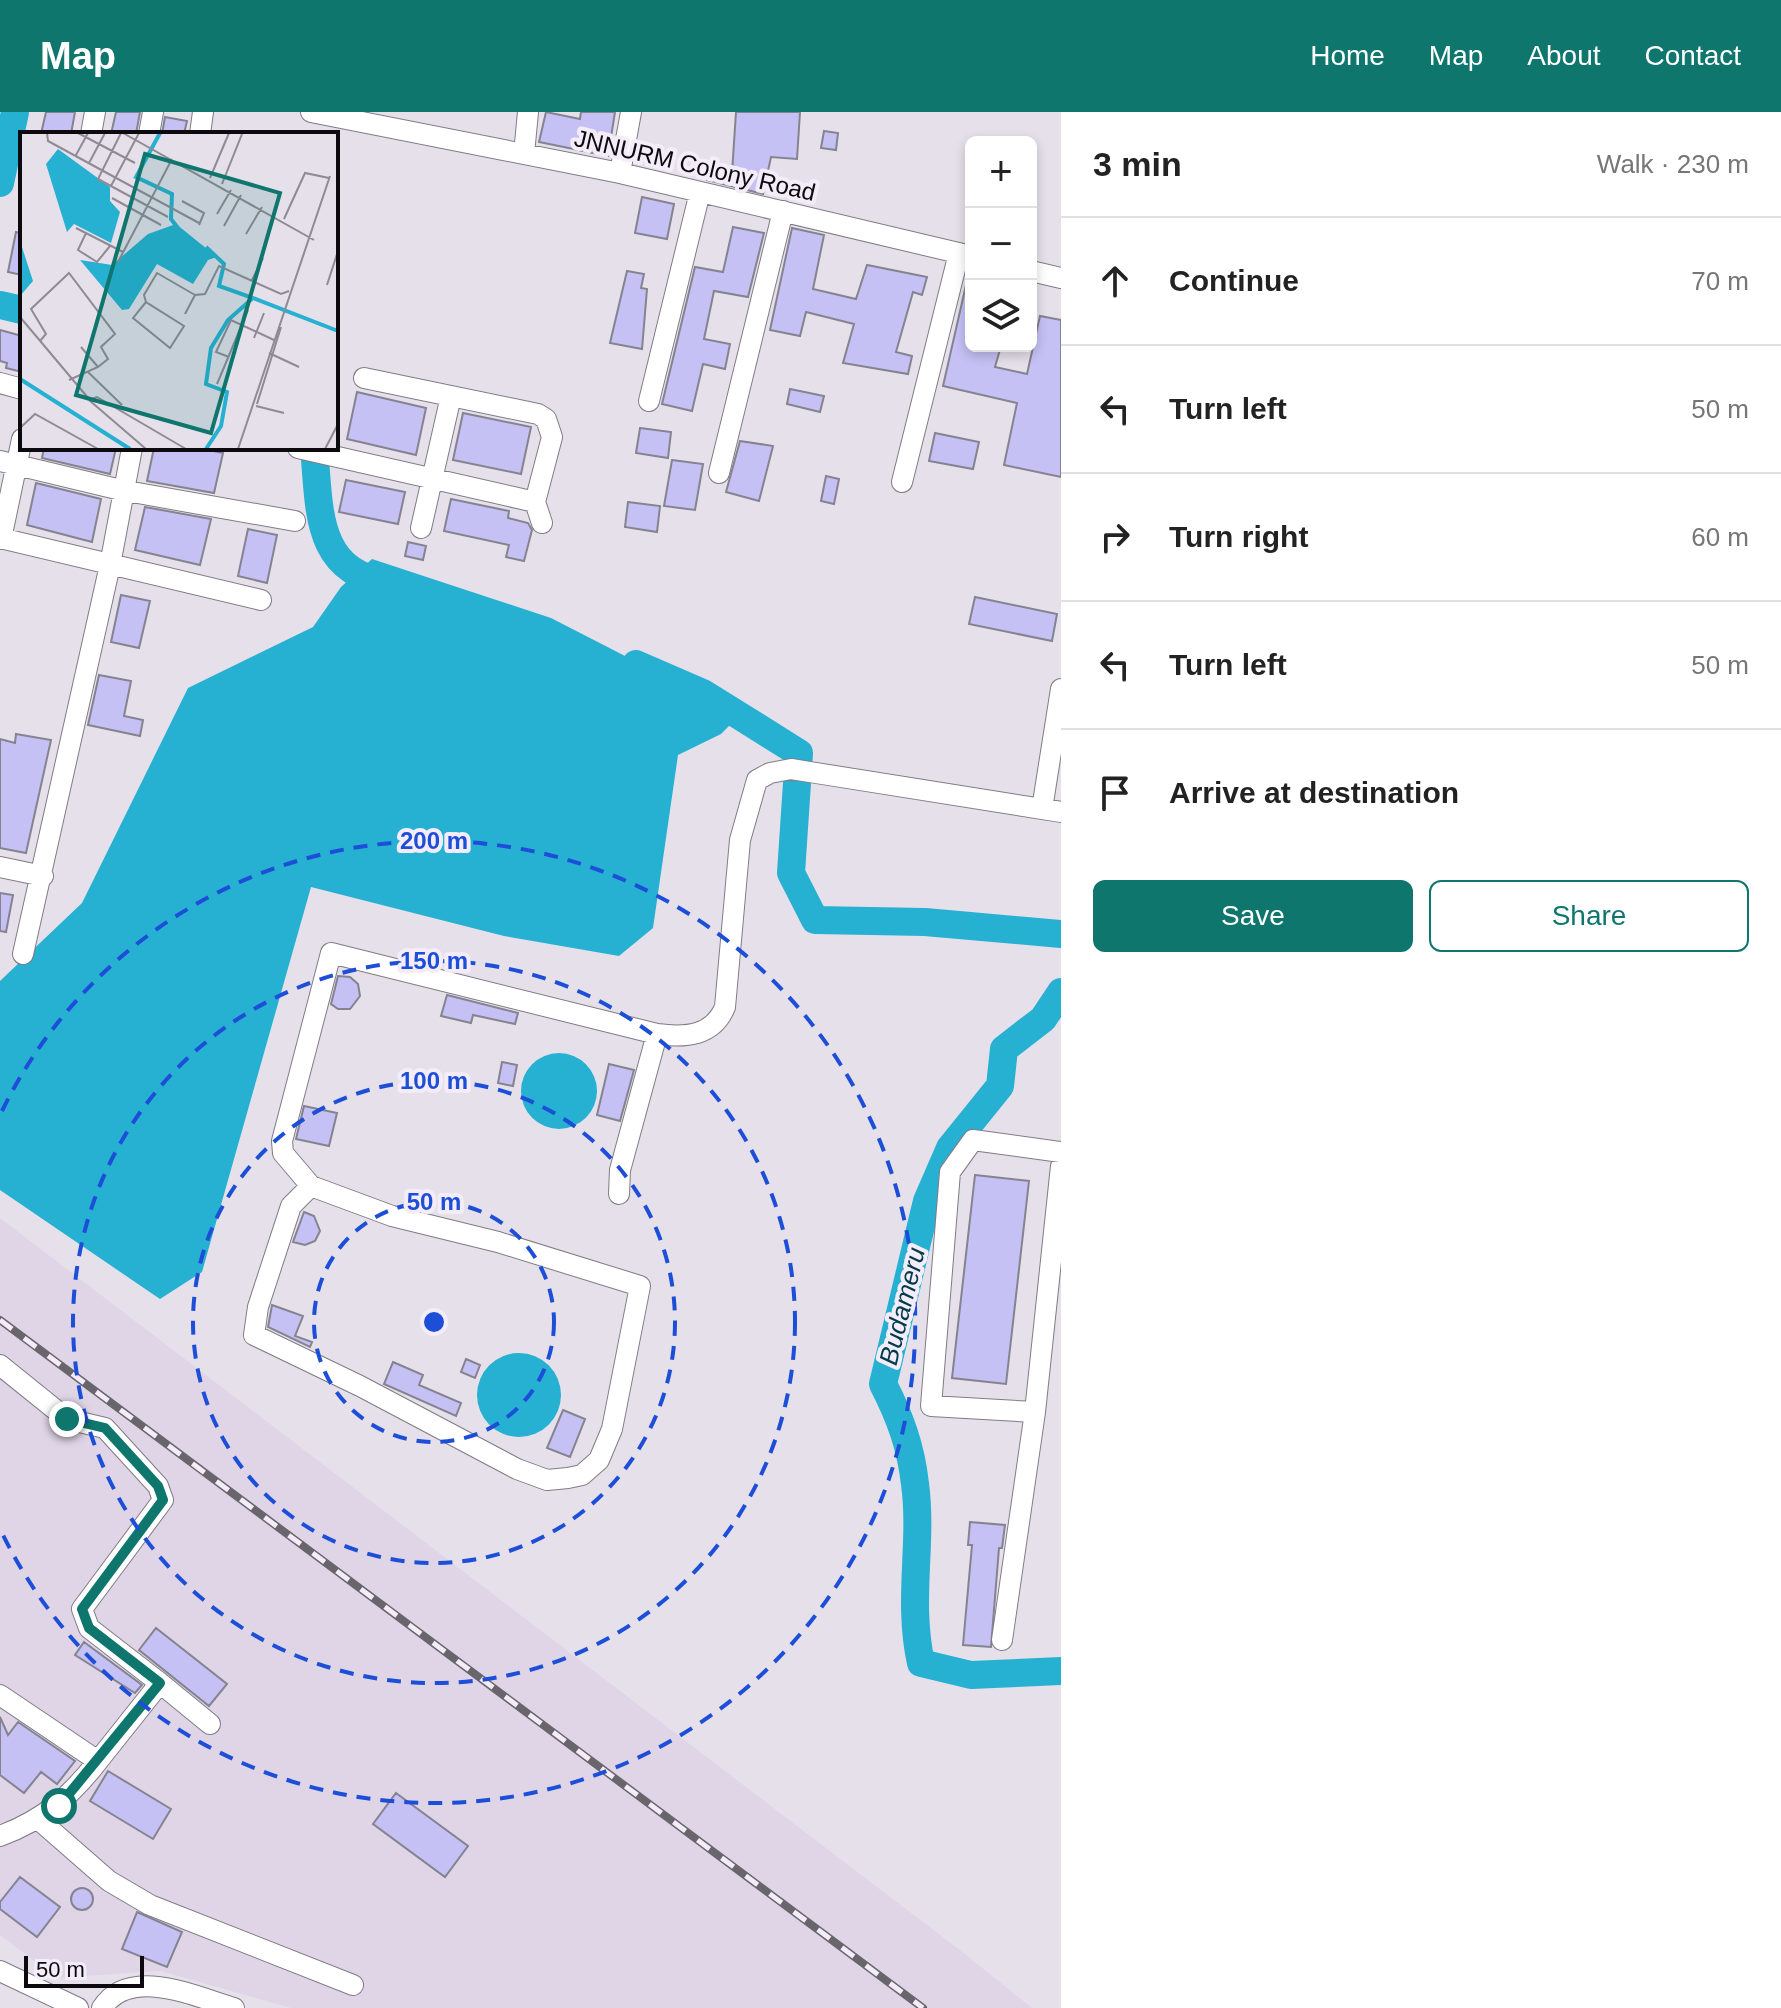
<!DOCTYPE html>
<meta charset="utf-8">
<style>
:root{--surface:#fff;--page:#f6f6f6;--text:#222;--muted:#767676;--line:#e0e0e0;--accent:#0f766e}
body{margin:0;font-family:Helvetica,sans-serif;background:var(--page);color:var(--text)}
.controls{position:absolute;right:24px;top:24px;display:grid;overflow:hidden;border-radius:12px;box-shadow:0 4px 12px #0003}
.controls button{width:72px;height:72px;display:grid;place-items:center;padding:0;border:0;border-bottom:2px solid var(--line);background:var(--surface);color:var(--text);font:40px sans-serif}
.scale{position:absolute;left:24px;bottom:20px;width:120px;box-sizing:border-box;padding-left:8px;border:4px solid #0c0a0e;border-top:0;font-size:22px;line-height:28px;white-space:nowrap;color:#0c0a0e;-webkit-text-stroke:6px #f4edf9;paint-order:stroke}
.stop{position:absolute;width:24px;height:24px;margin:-18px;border:6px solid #0f766e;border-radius:50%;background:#fff}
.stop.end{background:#0f766e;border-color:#fff;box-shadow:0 2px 8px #0008}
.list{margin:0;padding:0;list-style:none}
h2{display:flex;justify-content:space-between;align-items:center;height:104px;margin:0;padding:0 32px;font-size:34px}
h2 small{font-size:26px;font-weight:400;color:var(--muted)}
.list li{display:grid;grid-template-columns:52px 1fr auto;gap:24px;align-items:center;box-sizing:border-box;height:128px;padding:0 32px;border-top:2px solid var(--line)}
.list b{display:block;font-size:30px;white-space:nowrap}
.list em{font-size:26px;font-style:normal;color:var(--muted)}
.actions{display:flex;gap:16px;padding:24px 32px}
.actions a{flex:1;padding:18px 0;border:2px solid var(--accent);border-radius:12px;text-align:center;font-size:28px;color:var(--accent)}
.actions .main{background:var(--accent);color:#fff}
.icon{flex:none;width:44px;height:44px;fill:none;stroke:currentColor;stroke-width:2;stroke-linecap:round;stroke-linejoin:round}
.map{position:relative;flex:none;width:1061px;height:1896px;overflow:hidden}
header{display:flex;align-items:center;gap:48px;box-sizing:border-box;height:112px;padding:0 40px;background:var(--accent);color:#fff}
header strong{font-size:38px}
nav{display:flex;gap:44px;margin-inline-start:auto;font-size:28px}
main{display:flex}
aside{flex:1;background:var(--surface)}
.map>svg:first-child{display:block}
.built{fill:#dfd5e7}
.water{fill:#26b0d2}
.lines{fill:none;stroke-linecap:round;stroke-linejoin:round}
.river{stroke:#26b0d2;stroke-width:28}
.building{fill:#c5c1f5;stroke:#84838f;stroke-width:2}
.minor-casing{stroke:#807b85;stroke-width:22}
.minor{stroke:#fff;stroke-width:20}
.rail-casing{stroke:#69656c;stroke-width:8}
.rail{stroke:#f4edf9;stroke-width:5;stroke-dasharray:15;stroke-linecap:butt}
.route{stroke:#0f766e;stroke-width:10}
.ring{fill:none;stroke:#1d4ed8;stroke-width:4;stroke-dasharray:14 10}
.labels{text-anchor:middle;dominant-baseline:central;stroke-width:8;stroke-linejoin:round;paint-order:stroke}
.street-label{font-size:24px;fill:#0c0a0e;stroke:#f4edf9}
.water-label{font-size:26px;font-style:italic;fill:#003b4a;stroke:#f4edf9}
.inset-river{fill:none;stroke:#26b0d2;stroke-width:4}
.inset-road{fill:none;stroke:#8f8a93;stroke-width:2}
.view{fill:#0f766e;fill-opacity:0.15;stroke:#0f766e;stroke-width:4}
.inset-edge{fill:none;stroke:#0c0a0e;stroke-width:4}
.centre{fill:#1d4ed8;stroke:#f4edf9;stroke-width:4}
.ring-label{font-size:24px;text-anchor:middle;font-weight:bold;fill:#1d4ed8;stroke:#f4edf9;stroke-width:8;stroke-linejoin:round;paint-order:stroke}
</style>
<header>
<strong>Map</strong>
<nav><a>Home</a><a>Map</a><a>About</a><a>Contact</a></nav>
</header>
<main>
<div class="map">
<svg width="1061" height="1896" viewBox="0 0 1061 1896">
<rect width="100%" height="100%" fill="#e6e0eb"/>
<!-- built -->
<path class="built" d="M0,1106l965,736 67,54h-741l-131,-37 -103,7 -57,-43z"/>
<!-- water -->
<path class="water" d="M372,447l179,59 189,97 -19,19 -43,21 -25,173 -34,28 -115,-20 -193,-49 -109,385 -42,27 -160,-109v-209l82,-78 106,-215 125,-61 28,-40z
M521 979a38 38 0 1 1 76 0a38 38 0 1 1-76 0Z
M477 1283a42 42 0 1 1 84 0a42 42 0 1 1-84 0Z"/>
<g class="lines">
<!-- river -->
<path class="river" d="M0,71l15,-71
M0,193l22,5
M314,336c6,61 0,125 76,135
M636,552l67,29 96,60 -8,120 24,47 110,2 136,12
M1061,880l-18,27 -39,30 -4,37 -50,62 -23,53 -44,183c17,33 28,63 32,100 8,59 -8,116 6,179l50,12 90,-4"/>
</g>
<!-- building -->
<path class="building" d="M46,0h29l-4,22h-30z
M116,0h24l-4,22h-25z
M546,0l34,7 1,-7h34l-7,44 -69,-14z
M736,0h64l-3,47 -26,-2 -8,37 -56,-14 1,-11 24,4z
M165,5l22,4 -3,13h-22z
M824,19l14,2 -2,17 -15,-2z
M642,85l32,7 -7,35 -32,-6z
M733,115l31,6 -16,64 -34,-6 -10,48 26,5 -5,25 -22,-5 -11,47 -30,-7 33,-137 28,5z
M792,116l32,7 -11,54 43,10 11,-34 60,12 -5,18 -9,-3 -17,60 16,4 -4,18 -65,-11 11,-39 -48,-12 -6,24 -30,-6z
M16,120l6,1v42l-14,-3z
M627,159l17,3 -3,14 6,1 -5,60 -32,-6z
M966,173h5v61h30l-6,21 32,7 13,-58 21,4v157l-57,-12 13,-62 -74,-17z
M0,218l22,6v36l-16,-4 1,-5 -7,-2z
M790,277l34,7 -4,16 -33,-8z
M357,280l69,16 -10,47 -69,-16z
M463,301l68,14 -10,47 -68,-14z
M640,316l31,4 -3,26 -32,-5z
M935,321l44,9 -6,27 -44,-8z
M740,329l33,5 -14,55 -33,-9z
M44,336h72l-6,26 -68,-16z
M154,336h45l24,5 -9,40 -67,-12z
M672,348l31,4 -8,46 -31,-4z
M826,364l13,3 -5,25 -13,-3z
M346,368l59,12 -7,32 -59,-12z
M36,371l65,16 -9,43 -65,-17z
M451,387l58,12 -1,7 20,5 4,7 -8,31 -18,-4 3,-12 -65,-14z
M628,390l32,4 -3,26 -32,-5z
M145,395l66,12 -11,46 -65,-15z
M248,417l29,6 -10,48 -29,-7z
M408,430l18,4 -3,14 -18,-4z
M121,483l29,6 -11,47 -28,-6z
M975,485l82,17 -5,27 -83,-17z
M99,563l32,6 -7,35 19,4 -3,16 -52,-11z
M16,622l35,6 -25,113 -26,-5v-109l15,4z
M0,781l13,2 -7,37 -6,-1z
M338,864l12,1 8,7 2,12 -10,13h-12l-7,-5z
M447,883l71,18 -3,11 -42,-9 -2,8 -30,-7z
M502,950l15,3 -4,21 -15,-3z
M609,952l25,6 -14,51 -23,-6z
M304,994l33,7 -8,33 -33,-7z
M975,1063l54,6 -23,203 -54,-6z
M304,1100l10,4 6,15 -5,10 -10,4 -12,-3z
M272,1193l31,11 -8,20 17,6 -2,5 -42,-20z
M466,1247l14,6 -5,13 -14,-6z
M393,1250l30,13 -4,10 42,18 -5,13 -72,-32z
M563,1298l22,9 -15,38 -23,-9z
M970,1410l35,3 -3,23h-3l-8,99 -28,-2 9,-100h-4z
M156,1516l71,56 -18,22 -70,-56z
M84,1530l58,43 -7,8 -60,-38z
M0,1605l8,18 10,-13 57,39 -18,23 -16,-12 -17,21 -24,-18z
M108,1659l63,38 -18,30 -63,-38z
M396,1681l72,53 -23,31 -72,-53z
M20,1765l40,30 -23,30 -37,-28v-7z
M71 1787a11 11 0 1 1 22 0a11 11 0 1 1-22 0Z
M137,1800l45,20 -15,35 -45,-18z"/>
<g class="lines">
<!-- minor casing -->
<g class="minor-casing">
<path id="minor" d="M311,0l309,61 351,83
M91,22l4,-22
M149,22l4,-22
M200,22l3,-22
M524,42l4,-42
M620,61l11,-61
M1031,159l30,7
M364,266l174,36 8,5 6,18 -17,65 7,21
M0,271l22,6
M649,289l51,-209
M298,336l237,54
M0,349l121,29 174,31
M719,361l64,-262
M902,370l57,-229
M421,416l30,-132
M0,426l261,62
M1,427l21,-100
M1042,697l19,-120
M0,755l43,9
M23,842l87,-389 22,-117
M311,1074l-20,20 -33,101 -4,28 106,51 157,83 30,11 21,-2 14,-3 17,-15 13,-31 28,-143 -142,-44 -106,-26 -81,-30 -28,-33 -1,-12 49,-188 326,81
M619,1082l1,-24 37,-136c29,4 56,2 68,-27l15,-167 17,-60 13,-7 21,-4 270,43
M0,1253l67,54 38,9 53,58 5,14 -81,109 7,19 71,55 -62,78
M1035,1300l-104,-6 19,-234 23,-32 88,12
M1002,1528l33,-228 26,-246
M160,1571l50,41
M0,1583l98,66c-28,36 -55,59 -98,75
M38,1707l71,62 41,24 203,80
M0,1859l78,37
M102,1896c28,-43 94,-11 132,0"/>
</g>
<!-- minor -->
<use href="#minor" class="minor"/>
<!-- rail casing -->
<g class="rail-casing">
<path id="rail" d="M0,1208l923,688"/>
</g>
<!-- rail -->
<use href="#rail" class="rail"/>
</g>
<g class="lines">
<!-- route -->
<path class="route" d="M59,1694l101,-123 -71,-55 -7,-19 81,-109 -5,-14 -53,-58 -38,-9"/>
</g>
<!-- distance rings -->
<g class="ring">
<circle cx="434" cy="1210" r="120"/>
<circle cx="434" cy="1210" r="241"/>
<circle cx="434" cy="1210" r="361"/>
<path d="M2 999A481 481 0 1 1 2 1421"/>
</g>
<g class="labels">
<!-- street labels -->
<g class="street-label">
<text transform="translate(695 53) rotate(13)">JNNURM Colony Road</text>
</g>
<!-- water labels -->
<g class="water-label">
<text transform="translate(902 1194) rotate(-76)">Budameru</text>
</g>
</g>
<!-- overview -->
<g transform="translate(20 20)">
<rect width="318" height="318" fill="#e6e0eb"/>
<path d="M38,17l52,38v14l10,11 -9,31 -37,-19 -7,8 -21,-68zM156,92l41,33 -9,3 -15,24 -36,-20 -28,45 -7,1 -42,-50 32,5 36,-31zM0,109l13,40 -13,15z" fill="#26b0d2"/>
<path class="inset-river" d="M140,1l-24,44 36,17 -1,25 7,9M186,115l18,17 -5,22 34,12 -25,22 -17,28 -5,36 21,8 -6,34 -15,23M233,166l85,33M0,247l110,70"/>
<path class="inset-road" d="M27,1l1,8 151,82M58,1l57,30M101,1l-23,46 70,38M103,1l191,107M56,23l12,-22M69,31l16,-30M190,46l19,-45M202,52l20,-50M91,54l28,-53M92,66l49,27M162,69l22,12 -5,12M197,82l14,-24M264,87l21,-46 24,5M204,94l17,-31M56,96l47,24M66,101l-8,17 19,12 13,-16M226,102l16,-27M98,130l54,-103M232,148l11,-22M307,153l11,-34M126,170l-13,16 37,30 14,-22 -38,-24 -2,-7 13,-22 38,22M165,182l10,-19 10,-1 14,-28 62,28 8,-3M0,185l69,82M234,206l10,-25M20,209l6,-7 -15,-25 38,-36 46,61 -14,13 7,12 -10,8M249,221l30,14M209,225l-13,-5 15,-32 43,20M68,240l34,33M49,248l29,-13 -17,-20M197,252l31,-74M69,268l8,-3 89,52M69,268l57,49M237,272l24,-77M236,274l28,7M0,296l15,-14 63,35M218,317l92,-273M305,317l13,-25"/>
<path class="view" d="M125,22l135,39 -69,240 -135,-38z"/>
<rect width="318" height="318" class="inset-edge"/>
</g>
<circle cx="434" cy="1210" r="12" class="centre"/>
<g class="ring-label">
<text x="434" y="737">200 m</text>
<text x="434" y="857">150 m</text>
<text x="434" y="977">100 m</text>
<text x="434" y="1098">50 m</text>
</g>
</svg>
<div class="controls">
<button>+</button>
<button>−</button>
<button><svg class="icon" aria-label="layers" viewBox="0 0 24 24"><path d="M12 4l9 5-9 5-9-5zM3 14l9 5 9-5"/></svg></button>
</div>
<div class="scale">50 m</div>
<div class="stop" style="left:59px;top:1694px"></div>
<div class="stop end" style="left:67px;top:1307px"></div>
</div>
<aside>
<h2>3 min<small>Walk · 230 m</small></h2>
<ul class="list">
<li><svg class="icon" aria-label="ahead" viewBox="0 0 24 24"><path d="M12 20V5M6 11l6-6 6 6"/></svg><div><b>Continue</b></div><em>70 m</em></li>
<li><svg class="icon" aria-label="left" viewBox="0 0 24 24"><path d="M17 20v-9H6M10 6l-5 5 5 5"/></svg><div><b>Turn left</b></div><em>50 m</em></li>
<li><svg class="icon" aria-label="right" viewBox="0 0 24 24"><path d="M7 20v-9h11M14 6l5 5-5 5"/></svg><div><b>Turn right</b></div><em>60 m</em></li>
<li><svg class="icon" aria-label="left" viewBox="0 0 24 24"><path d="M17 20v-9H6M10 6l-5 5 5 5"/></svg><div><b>Turn left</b></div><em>50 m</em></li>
<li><svg class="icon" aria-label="arrive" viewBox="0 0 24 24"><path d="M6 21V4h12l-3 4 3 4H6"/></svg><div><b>Arrive at destination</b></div></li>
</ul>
<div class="actions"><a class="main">Save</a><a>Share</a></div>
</aside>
</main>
